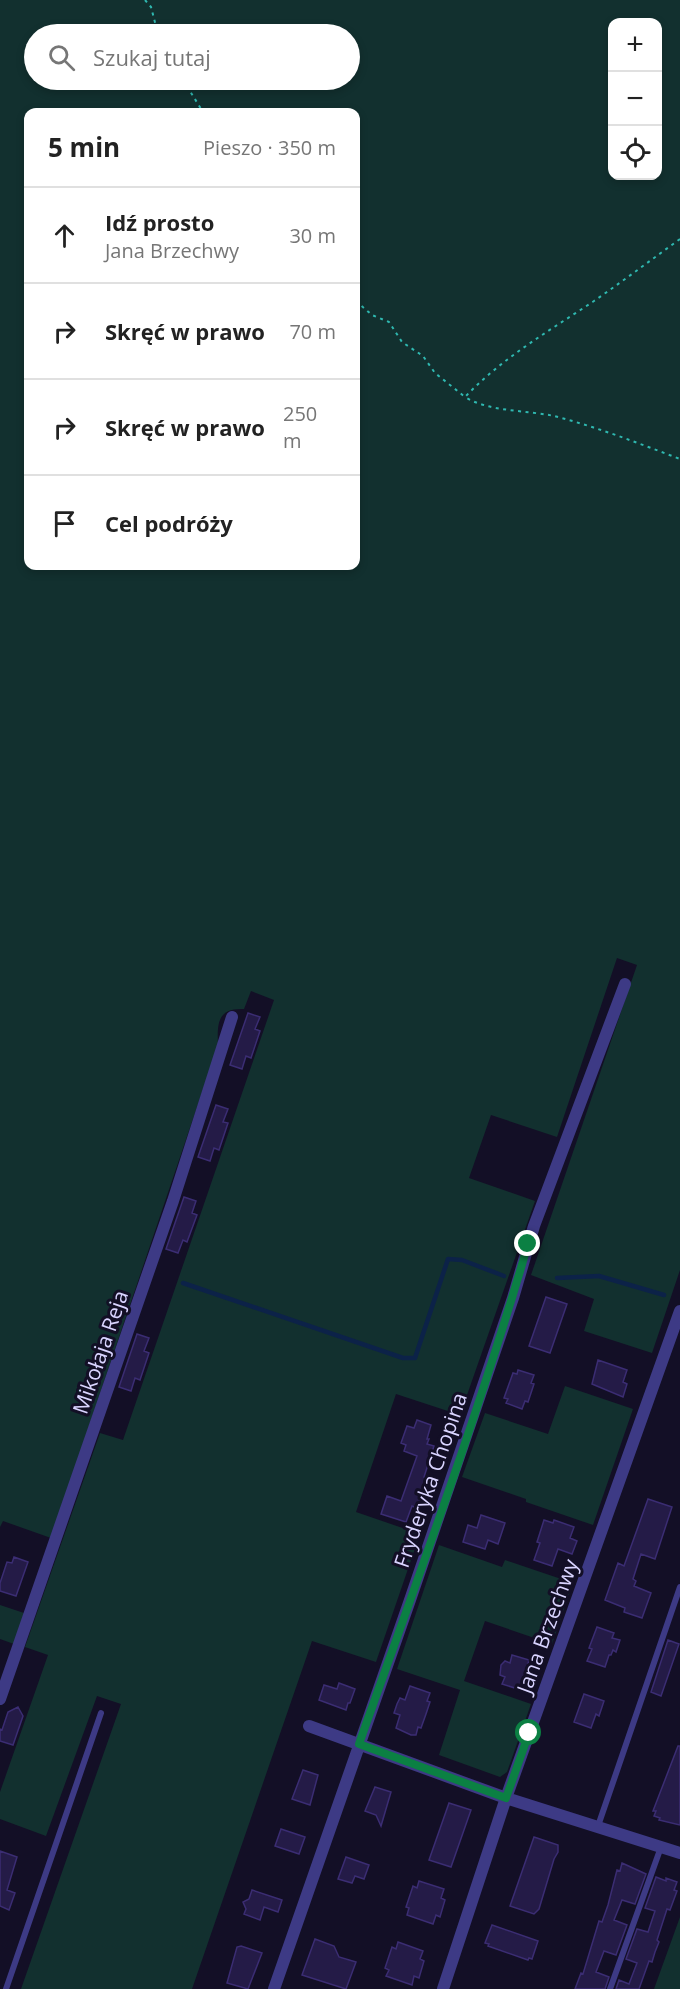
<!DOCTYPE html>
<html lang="pl">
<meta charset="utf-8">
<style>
:root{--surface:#fff;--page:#f2f2f2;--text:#222;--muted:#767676;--line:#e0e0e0}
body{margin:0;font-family:"Open Sans",sans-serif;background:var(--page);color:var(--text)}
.controls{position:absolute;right:18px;top:18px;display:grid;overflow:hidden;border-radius:12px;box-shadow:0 3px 9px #0003}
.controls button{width:54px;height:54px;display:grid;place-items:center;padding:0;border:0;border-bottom:2px solid var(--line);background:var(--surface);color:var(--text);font:30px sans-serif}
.stop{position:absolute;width:18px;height:18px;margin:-14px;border:4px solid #0b8043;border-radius:50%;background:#fff}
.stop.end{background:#0b8043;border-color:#fff;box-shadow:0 2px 6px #0008}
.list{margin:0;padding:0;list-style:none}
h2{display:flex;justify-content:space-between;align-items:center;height:78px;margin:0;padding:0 24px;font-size:26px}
h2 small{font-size:20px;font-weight:400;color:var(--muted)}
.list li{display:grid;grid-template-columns:39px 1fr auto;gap:18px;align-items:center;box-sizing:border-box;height:96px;padding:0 24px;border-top:2px solid var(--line)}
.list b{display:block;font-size:22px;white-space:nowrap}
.list p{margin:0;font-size:20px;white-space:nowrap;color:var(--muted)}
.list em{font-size:20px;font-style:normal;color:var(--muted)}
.icon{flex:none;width:33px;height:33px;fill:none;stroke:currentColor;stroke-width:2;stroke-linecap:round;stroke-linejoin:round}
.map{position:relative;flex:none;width:680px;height:1989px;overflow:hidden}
.search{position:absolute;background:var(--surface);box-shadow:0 3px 9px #0003;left:24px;top:24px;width:336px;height:66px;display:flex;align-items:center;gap:15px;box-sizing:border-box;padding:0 21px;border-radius:33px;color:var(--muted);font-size:22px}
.panel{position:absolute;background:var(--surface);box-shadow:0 3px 9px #0003;left:24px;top:108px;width:336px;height:462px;border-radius:12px}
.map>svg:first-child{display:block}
.green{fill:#12302f;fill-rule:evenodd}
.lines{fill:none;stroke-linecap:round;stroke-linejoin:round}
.stream{stroke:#0c2248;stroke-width:4.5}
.building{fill:#241b47;stroke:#3b2d73;stroke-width:1.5}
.path{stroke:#2fb8b0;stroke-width:2;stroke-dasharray:3 4.5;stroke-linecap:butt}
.service{stroke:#3d3a85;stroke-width:6}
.minor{stroke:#3d3a85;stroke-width:12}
.route{stroke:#0b8043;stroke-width:8}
.labels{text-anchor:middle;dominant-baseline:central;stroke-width:6;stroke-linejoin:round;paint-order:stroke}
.street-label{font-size:21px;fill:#d9d4ff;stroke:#130f26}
</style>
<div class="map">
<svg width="680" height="1989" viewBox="0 0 680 1989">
<rect width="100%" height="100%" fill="#130f26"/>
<!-- green -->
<path class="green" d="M0,0h680v1270l-28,83 -68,-22 10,-32 -63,-24 106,-310 -20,-7 -60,179 -66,-22 -22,63 66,23 -75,214 -64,-21 -40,118 64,22 -44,128 -64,-21 -120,348h-171l100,-285 -24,-8 -51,140 -46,-17v-27l48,-137 -23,-8 75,-214 23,7 151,-440 -23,-9 -7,18c-26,-1 -27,13 -26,36l-167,493 -48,-17 -3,6zM612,22h46v154h-46zM34,34h316v46h-316zM28,112h328v454h-328z
M565,1386l68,23 -40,116 -67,-23v-3l-64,-22 23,-64 63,21z
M439,1545l63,22 3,-7 68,23 -21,61 -67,-23 -21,60 67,23 -24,68 -7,5 -61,-22 21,-65 -63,-21z
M0,1605l24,8 -10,31 -14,-5z
M680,1917v72h-26z"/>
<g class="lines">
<!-- stream -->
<path class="stream" d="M557,1278l42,-2 65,19
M183,1283l220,75h12l33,-99 14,1 42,16"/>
</g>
<!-- building -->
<path class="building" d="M248,1013l12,4 -5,12 5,2 -9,27 -5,-2 -4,13 -12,-4z
M216,1105l12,4 -5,13 5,1 -9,27 -5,-2 -4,13 -12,-4z
M184,1197l12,4 -4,12 5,2 -10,27 -4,-2 -5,13 -12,-4z
M546,1297l21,7 -17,49 -21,-7z
M137,1334l12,4 -5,13 5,2 -9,27 -5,-2 -4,13 -12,-4z
M598,1360l29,10 -4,12 4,2 -4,13 -31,-13z
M518,1370l16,5 -3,8 3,1 -6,18 -3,-1 -3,8 -16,-6 2,-4 -4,-1 9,-25 4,1z
M417,1420l14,5 -4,14h2l-2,5 7,2 -10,31 4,1 -11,30 -5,-2 -6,16 -25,-8 6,-18 14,5 16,-45 -13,-5 2,-6 -5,-2 6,-17 7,2z
M648,1499l24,8 -17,52 -14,-5 -8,25 3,2 -2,5 17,7 -9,25 -18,-6 1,-4 -20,-8 13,-37 6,3z
M481,1515l24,8 -7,21 -10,-4 -3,9 -22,-7 5,-17 9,3z
M544,1520l9,3 1,-3 20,7 -4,11 7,3 -5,13 -14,-5 -6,17 -18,-6 6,-17 -3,-1z
M14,1557l14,5 -12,34 -16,-5v-8l7,-21 5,1z
M597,1627l17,6 -2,5 8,2 -4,12 -3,-2 -2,5h-2l-4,12 -18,-6 5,-12 -3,-1z
M668,1640l11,4 -18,52 -10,-4z
M512,1655l17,5 -8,30 -19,-6 3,-7 -5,-2 1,-10 4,-4 5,2z
M339,1683l16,6 -5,14h-2l-2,7 -27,-10 5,-15 13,4z
M410,1686l20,7 -3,8 3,1 -4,12 -5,14 -3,-1 -2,8h-5l-15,-7 4,-13 -6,-2 3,-9 3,-6 5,2z
M584,1694l20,7 -5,15 -3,-2 -5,14 -17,-6z
M18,1707l5,9 -10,29 -13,-4v-12l2,1 6,-18z
M678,1746h2v79l-21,-5 1,-2 -6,-2 2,-5h-3z
M303,1770l15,5 -8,30 -18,-6z
M375,1787l16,5 -10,34 -5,-11 -11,-4z
M449,1803l22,7 -20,57 -22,-7z
M281,1829l24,8 -6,17 -24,-8z
M534,1837l24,8v7l-4,7 -15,50 -5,5 -24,-8z
M0,1851l17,6 -10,33 8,3 -6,17 -9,-4z
M346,1857l23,8 -5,14 -9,-3 -3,7 -14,-4z
M622,1863l24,11 -11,30 -13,-4 -8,20 13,5 -11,30 -12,-4 -8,21 13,5 -4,12h-30l6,-16 2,1 16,-53 3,1 6,-17 9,-35 3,1z
M656,1877l10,4v-3l11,4 -3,8 3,1 -7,19 -3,-1 -10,31 2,2 -4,10 -3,10 -3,-1 -10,28h-23l3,-9 10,4 8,-21 -11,-4 11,-30 11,3 7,-21 -10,-3z
M419,1881l25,8 -3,9 4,2 -5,17 -4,-2 -3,9 -26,-9 2,-7 -3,-1 7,-21 4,2z
M252,1890l30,10 -4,12 -14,-5 -4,13 -16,-6 2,-5 -3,-7 6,-3z
M492,1925l46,16 -6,18 -3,-1 -1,2 -40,-14 1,-2 -4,-1z
M315,1939l19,7 5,11 17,5 -10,27 -44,-14z
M398,1942l25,9 -3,8 4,2 -5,17 -5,-2 -2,9 -26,-9 3,-6 -4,-2 7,-21 4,2z
M241,1946l21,7 -14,36 -21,-6 10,-36z"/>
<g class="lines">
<!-- path -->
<path class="path" d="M145,0l6,7 7,27
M183,80l20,32
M680,239c-29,21 -57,42 -86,62 -45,30 -92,57 -129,96 24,15 61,13 89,19 43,11 84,27 126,43
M356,301l16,14 17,7 13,20 21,14 12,17 30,24"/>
<!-- service -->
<path class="service" d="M598,1826l82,-239
M6,1989l95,-276
M610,1989l51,-142"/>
<!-- minor -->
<path class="minor" d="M0,1699l173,-498 59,-184
M309,1726l197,72 174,55
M274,1989l136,-389 103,-302 21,-72 91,-242
M443,1989l63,-191 174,-487"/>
</g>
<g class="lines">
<!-- route -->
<path class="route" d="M528,1244c-49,169 -110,334 -169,500l147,54 23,-65"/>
</g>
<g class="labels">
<!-- street labels -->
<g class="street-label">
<text transform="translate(100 1352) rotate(-71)">Mikołaja Reja</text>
<text transform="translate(430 1480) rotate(-71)">Fryderyka Chopina</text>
<text transform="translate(547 1626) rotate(-70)">Jana Brzechwy</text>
</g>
</g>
</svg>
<div class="controls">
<button>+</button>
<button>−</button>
<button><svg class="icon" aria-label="locate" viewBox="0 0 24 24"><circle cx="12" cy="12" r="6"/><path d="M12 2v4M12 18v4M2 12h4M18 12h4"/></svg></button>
</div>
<div class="stop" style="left:529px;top:1733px"></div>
<div class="stop end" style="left:528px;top:1244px"></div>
<div class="search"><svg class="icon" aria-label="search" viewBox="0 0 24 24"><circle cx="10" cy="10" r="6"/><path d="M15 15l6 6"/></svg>Szukaj tutaj</div>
<section class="panel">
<h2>5 min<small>Pieszo · 350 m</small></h2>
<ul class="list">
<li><svg class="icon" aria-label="ahead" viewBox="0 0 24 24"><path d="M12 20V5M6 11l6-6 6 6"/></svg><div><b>Idź prosto</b><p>Jana Brzechwy</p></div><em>30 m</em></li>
<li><svg class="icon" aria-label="right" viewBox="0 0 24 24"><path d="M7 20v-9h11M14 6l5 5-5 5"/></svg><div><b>Skręć w prawo</b></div><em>70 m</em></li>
<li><svg class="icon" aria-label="right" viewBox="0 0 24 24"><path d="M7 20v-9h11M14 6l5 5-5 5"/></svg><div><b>Skręć w prawo</b></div><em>250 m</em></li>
<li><svg class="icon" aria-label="arrive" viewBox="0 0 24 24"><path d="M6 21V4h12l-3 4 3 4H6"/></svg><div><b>Cel podróży</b></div></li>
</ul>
</section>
</div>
